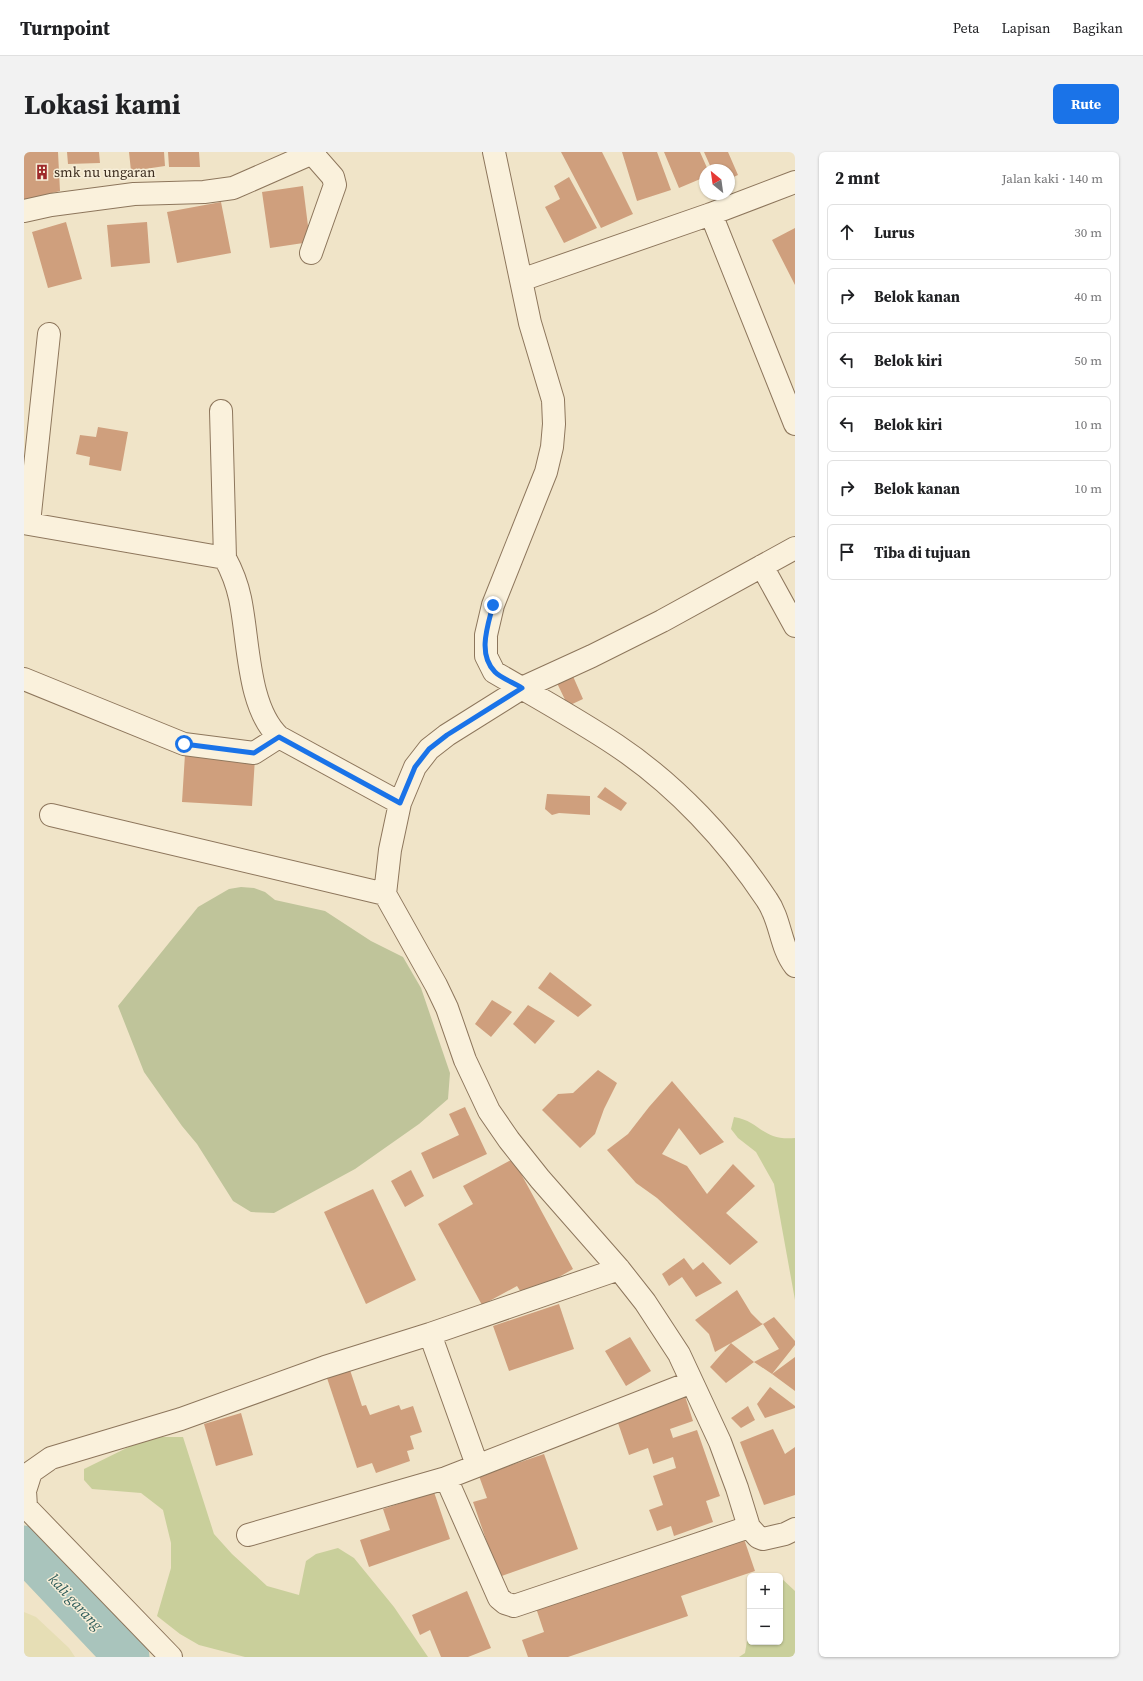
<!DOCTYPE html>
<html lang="id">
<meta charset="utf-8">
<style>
:root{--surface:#fff;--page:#f2f2f2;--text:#202124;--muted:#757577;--line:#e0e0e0;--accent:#1a73e8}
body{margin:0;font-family:"Source Serif 4",serif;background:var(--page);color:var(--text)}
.controls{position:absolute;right:12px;bottom:12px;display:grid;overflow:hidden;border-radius:6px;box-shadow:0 1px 3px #0004}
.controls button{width:36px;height:36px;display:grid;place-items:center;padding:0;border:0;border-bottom:1px solid var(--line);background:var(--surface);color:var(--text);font:20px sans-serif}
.compass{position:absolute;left:675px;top:12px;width:36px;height:36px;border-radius:50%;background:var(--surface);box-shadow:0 1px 3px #0004;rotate:331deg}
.stop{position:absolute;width:12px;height:12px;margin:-9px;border:3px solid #1a73e8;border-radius:50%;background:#fff}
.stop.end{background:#1a73e8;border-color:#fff;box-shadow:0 1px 4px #0008}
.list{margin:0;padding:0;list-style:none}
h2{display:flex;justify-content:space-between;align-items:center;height:52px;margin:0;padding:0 16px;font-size:17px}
h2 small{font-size:13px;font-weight:400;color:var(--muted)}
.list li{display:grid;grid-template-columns:26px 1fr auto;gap:12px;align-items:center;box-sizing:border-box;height:56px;margin:0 8px 8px;padding:0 8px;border:1px solid var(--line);border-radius:6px}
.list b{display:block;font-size:15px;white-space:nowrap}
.list em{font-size:13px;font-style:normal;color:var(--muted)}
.icon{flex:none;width:22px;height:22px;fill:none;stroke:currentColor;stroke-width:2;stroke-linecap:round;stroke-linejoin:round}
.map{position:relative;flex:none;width:771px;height:1505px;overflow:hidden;border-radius:6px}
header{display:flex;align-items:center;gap:24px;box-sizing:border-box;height:56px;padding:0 20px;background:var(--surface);border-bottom:1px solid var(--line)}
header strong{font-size:19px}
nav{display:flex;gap:22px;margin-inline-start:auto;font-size:14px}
.intro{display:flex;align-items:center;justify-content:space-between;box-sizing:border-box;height:96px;padding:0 24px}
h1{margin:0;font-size:28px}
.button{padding:10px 18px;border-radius:6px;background:var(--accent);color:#fff;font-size:14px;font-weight:700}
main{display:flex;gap:24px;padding:0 24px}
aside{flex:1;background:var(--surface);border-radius:6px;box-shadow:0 1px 3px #0004}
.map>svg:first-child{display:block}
.farmland{fill:#e6deb5}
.green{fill:#c9cf9b}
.cemetery{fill:#bfc49a}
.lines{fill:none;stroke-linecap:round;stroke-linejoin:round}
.river{stroke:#a9c4bc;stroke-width:45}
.building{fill:#cf9f7d;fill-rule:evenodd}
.minor-casing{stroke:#8d765c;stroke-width:24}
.minor{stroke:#faf1dc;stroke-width:22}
.route{stroke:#1a73e8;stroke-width:5}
.labels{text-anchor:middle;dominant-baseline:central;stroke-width:3;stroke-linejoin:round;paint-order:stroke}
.poi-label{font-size:14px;fill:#3d2e20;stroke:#f7eed8;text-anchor:start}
.water-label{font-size:15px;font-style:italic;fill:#2f5d5a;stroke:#f7eed8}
</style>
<header>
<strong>Turnpoint</strong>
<nav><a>Peta</a><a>Lapisan</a><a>Bagikan</a></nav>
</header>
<div class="intro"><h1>Lokasi kami</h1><a class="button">Rute</a></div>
<main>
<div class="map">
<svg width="771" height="1505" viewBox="0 0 771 1505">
<rect width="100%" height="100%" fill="#f0e4c8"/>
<!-- farmland -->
<path class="farmland" d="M0,1460l12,5 33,31 6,9h-51z"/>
<!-- green -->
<path class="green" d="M710,965c26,4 28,24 61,21v162l-21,-116 -18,-32 -18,-14 -7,-9z
M125,1285h34l31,97 18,20 35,32 32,9 7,-34 10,-7 22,-6 16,10 40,49 34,50h-183l-46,-12 -19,-11 -23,-18 14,-48v-25l-8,-33 -22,-17 -49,-4 -8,-9v-11z
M756,1425l15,14v66h-56l6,-4 4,-24 1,-26v39h30z"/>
<!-- cemetery -->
<path class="cemetery" d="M217,735l13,1 11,4 10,8 50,11 46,30 32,16 18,31 29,85 -2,26 -29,25 -64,45 -81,44 -23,-1 -18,-11 -36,-57 -15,-18 -38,-54 -26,-66 80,-99 31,-18z"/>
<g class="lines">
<!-- river -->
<path class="river" d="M0,1396l103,109"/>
</g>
<!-- building -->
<path class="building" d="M0,0h34l2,39 -36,9z
M43,0h32l1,11 -32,1z
M105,0h35l1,14 -34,5z
M144,0h31l1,15h-31z
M537,0h41l31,62 -32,14z
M598,0h35l14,38 -34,11z
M640,0h36l8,18h-3v7l-26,11z
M680,0h24l10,23 -9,4v-9h-17z
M545,25l28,51 -33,15 -19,-36 15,-8 -6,-13z
M279,34l7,56 -40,6 -8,-56z
M197,50l10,51 -54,10 -10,-51z
M42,70l16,57 -34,9 -16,-56z
M123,70l3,41 -39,4 -4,-42z
M771,76v57l-23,-45z
M74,275l30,5 -7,39 -32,-6 1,-8 -14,-3 4,-19 16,2z
M548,522l11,25 -15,7 -12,-25z
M161,602l70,4 -3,48 -70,-4z
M581,635l22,16 -6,8 -24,-14z
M523,642l43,2v19l-31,-2 -7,2 -7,-6z
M526,820l42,33 -14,12 -40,-29z
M468,848l20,12 -21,25 -16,-13z
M504,853l27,16 -20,23 -22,-20z
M574,918l19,13 -13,26 -9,25 -15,14 -38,-38 16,-16 15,-1z
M648,929l52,61 -24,13 -21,-27 -17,26 25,12 20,28 26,-30 22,22 -29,27 32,29 -28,23 -73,-67 -21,-15 -29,-33 21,-16 21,-27z
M441,955l22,47 -54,25 -12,-26 38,-18 -10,-21z
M489,1007l60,110 -49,28 -7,-11 -35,19 -44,-81 35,-20 -10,-18z
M387,1018l13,26 -19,11 -14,-26z
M349,1037l43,91 -50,24 -42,-92z
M660,1106l9,12 10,-8 19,21 -26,14 -14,-20 -13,9 -7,-12z
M713,1138l14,23 10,10 2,1 11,-7 21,24v4l-23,29 -18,-12 -28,21 -16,-16 21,-24 -16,9 -6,-18 -14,-14zM739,1172l16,25 -25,13 -23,-19z
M535,1152l15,45 -65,22 -16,-45z
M606,1185l21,34 -25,15 -21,-35z
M771,1205v34l-23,-17z
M325,1215l13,39 4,-1 4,10 29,-10 2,5 12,-4 9,26 -12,4 4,13 -7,2 3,10 -34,12 -4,-10 -15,5 -31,-93z
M746,1235l25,19v2l-30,10 -8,-14z
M661,1244l8,25 -23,8 3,9 24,-8 23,66 -14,5 7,21 -39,14 -3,-10 -14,5 -8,-21 14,-5 -10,-29 23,-8 -3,-11 -20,7 -5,-16 -19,7 -12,-35z
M724,1254l7,14 -14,8 -10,-10z
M217,1261l12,42 -37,11 -12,-42z
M749,1277l12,25 10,-7v48l-31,10 -24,-63z
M520,1302l34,95 -79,28 -26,-75 14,-4 -8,-22z
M410,1340l16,47 -81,28 -9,-27 30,-10 -7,-21z
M719,1384l12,35 -74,25 7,20 -120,41h-40l-6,-17 22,-8 -8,-24z
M443,1439l24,57 -23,9h-27l-11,-27 -10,5 -8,-20z"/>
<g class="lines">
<!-- minor casing -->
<g class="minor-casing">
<path id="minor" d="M470,0l36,171 23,77 1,24 -2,23 -6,25 -53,133 -7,30v21l8,16c41,24 83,47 122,73 60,40 112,96 151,155 14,20 13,47 28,66
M0,59l27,-6 83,-11 70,-2 29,-4 82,-36
M687,62l84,210
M287,101l24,-68 -2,-8 -21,-24
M497,128l190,-66 84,-32
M197,259l4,147
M0,371l201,35c7,13 12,26 15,40 9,42 7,109 39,139l121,66
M5,371l20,-189
M771,396l-133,73 -70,35 -70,32 -75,47 -18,14 -14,18 -15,36 -10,47 -5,44 51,91 11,23 18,52 24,51 20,29 31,39 79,90 26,33 34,52 41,88 17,46 12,39 9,10 5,2 22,-5 10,-5
M738,414l33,60
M0,527l160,65 70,9 25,-16
M27,663l334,79
M406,1182l47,131
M422,1326l53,120 6,5 9,3 235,-79
M224,1383l198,-57 246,-96
M147,1505l-145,-150 -1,-16 6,-19 20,-14 130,-39 144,-52 105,-33 189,-65"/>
</g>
<!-- minor -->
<use href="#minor" class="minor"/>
</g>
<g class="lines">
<!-- route -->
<path class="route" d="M160,592l70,9 25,-16 121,66 15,-36 14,-18 18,-14 75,-47c-8,-5 -21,-10 -27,-16 -18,-18 -7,-47 -2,-67"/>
</g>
<!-- icons -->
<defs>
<g id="building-bare" transform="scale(1.2)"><path d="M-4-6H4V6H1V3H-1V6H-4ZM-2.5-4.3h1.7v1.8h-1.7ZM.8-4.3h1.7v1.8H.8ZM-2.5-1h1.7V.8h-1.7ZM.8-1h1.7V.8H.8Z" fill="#9e2a2b" stroke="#f7eed8" stroke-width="2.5" paint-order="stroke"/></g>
</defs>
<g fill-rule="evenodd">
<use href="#building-bare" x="18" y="20"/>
</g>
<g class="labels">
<!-- poi labels -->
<g class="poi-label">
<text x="30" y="20">smk nu ungaran</text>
</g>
<!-- water labels -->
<g class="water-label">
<text transform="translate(52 1450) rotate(47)">kali garang</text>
</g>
</g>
</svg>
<div class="controls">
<button>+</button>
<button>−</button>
</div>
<svg class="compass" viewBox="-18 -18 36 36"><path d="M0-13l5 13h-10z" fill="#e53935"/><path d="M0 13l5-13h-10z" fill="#757577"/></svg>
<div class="stop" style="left:160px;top:592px"></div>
<div class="stop end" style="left:469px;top:453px"></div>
</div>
<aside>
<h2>2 mnt<small>Jalan kaki · 140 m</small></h2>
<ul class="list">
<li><svg class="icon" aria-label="ahead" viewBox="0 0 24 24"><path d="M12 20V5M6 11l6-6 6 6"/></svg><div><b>Lurus</b></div><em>30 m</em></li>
<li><svg class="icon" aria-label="right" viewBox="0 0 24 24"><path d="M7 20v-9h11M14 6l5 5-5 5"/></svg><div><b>Belok kanan</b></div><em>40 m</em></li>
<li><svg class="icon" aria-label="left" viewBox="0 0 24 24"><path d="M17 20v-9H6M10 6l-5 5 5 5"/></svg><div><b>Belok kiri</b></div><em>50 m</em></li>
<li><svg class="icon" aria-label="left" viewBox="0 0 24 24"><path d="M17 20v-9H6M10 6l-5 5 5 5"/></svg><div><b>Belok kiri</b></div><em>10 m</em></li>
<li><svg class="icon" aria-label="right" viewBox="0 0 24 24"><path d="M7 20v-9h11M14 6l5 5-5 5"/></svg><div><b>Belok kanan</b></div><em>10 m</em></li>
<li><svg class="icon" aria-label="arrive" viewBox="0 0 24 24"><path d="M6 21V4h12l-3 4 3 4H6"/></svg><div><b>Tiba di tujuan</b></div></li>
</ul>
</aside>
</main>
